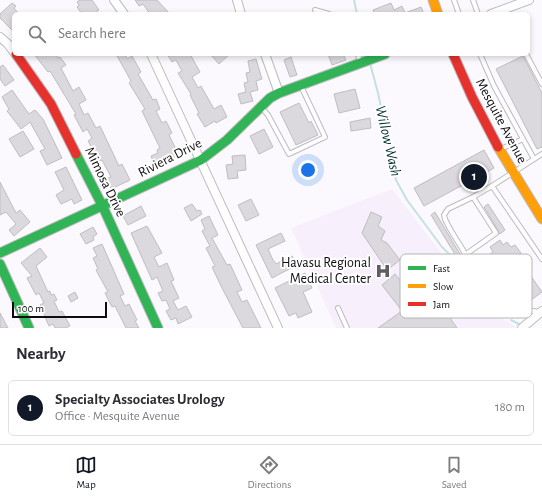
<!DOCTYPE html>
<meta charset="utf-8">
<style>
:root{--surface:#fff;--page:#f2f2f3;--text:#2b2b33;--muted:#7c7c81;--line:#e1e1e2;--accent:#111827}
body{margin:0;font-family:"Alegreya Sans",sans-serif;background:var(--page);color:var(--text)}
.scale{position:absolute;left:12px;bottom:10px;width:95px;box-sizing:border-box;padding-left:4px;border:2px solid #0f0c10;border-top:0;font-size:11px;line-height:14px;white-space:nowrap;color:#0f0c10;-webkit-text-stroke:3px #fff;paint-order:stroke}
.you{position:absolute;left:308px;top:170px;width:14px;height:14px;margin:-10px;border:3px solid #fff;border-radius:50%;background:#1a73e8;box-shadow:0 0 0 6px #1a73e833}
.badge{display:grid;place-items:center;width:26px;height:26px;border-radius:50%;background:var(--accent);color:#fff;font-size:13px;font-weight:700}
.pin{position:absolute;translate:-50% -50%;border:2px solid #fff;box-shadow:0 1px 4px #0006}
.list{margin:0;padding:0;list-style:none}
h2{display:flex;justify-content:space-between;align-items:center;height:52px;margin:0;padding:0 16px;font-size:17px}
h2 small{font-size:13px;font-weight:400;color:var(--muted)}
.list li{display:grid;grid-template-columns:26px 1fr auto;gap:12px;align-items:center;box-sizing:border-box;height:56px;margin:0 8px 8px;padding:0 8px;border:1px solid var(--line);border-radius:6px}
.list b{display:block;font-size:15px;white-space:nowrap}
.list p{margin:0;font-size:13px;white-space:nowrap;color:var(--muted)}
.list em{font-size:13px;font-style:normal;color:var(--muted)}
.icon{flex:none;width:22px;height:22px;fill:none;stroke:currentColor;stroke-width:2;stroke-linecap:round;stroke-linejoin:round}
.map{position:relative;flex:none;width:542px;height:328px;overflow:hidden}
.search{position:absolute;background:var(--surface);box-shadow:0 2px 6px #0003;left:12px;right:12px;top:12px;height:44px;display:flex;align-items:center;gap:10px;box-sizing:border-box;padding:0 14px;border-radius:6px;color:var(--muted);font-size:15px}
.sheet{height:116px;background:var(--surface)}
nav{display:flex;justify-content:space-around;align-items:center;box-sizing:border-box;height:56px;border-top:1px solid var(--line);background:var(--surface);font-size:11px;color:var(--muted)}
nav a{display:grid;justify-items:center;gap:2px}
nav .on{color:var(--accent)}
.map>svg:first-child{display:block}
.built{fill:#f7effc}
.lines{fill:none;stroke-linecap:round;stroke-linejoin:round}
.stream{stroke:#c4e0e5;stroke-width:2}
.building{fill:#dbd9dd;stroke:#bfbdc1}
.lane-casing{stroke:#bdbbbf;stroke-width:6}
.street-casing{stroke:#bdbbbf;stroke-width:10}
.fast-casing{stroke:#bdbbbf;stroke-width:11}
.slow-casing{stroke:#bdbbbf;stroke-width:11}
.jam-casing{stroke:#bdbbbf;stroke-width:11}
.lane{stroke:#fefeff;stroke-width:4}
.street{stroke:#fefeff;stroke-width:8}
.fast{stroke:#30b455;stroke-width:9}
.slow{stroke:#ff9f0a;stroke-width:9}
.jam{stroke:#e5322d;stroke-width:9}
.labels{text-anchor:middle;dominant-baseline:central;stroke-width:4;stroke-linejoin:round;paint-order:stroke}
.street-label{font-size:14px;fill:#0f0c10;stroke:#fff}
.poi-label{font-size:14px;fill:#0f0c10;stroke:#fff;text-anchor:end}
.water-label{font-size:15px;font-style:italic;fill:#073035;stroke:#fff}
.key{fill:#fff;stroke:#b7b6b7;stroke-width:1}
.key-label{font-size:11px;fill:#0f0c10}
</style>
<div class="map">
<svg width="542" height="328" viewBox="0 0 542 328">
<rect width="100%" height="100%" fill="#fbf9fd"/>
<!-- built -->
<path class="built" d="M392,189l91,118 35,21h-182l-45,-100z"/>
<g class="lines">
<!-- stream -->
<path class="stream" d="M354,0l3,14
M370,63l8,30 18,87 11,20 35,47 11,11
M511,320l10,5"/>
</g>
<!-- building -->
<path class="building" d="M80,0h12l7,10 -6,4h-11l-5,-7 2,-2 -2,-3z
M135,0h22l13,14h-20l-7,-10 -4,2z
M12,3l4,3 -2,2 5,6h-5v18l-14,-14v-4z
M391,3l3,7 8,-4 3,7 16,-6 3,7h-49l-2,-4z
M34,54h21l3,4 2,-1 6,8 -5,3 12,23 6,-4 7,13 -7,4 5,11 4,-2 8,15 4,-2 19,40 3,-2 8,16 -19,9 -5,-10 5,-2 -9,-17 -3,1 -11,-20 4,-3 -5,-9 -4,3 -9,-17 2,-1 -26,-43 -2,1z
M116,54h9l2,5 5,-3 9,16 -3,2 15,26 3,-1 4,10 -4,2 6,12 4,-2 6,12 -3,2 10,20 -24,11 -4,-10 7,-3 -1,-3 3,-2 -18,-37 3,-2 -16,-26 2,-2z
M167,54h23l10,18 -8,5 6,11 3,-2 13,23 7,-4 6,12 -11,6 -1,-2 -10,6 -8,-13 2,-1 -9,-18 1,-1 -13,-21 4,-2 -6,-11 -4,2z
M210,54h20l-11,10z
M328,54h15l3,6 -14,5z
M523,56l19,37v54l-5,2 -41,-80z
M291,57l6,18 -7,2 -6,-17z
M256,59l6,20 -6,2 2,9 -8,2 3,9 -12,3 -3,-10 8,-2 -2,-9 4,-1 -2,-9 4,-1 -2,-11z
M3,65l11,15 -9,6 -5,-7v-12z
M355,89l5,19 -21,5 -5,-19z
M12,90l17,24 6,-4 8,9 19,39 -15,7 -7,-14 5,-2 -15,-27 -9,7 -14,-18 2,-2 -7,-12z
M299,103l10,20 2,-2 7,14 -22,10 -16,-33z
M370,118l1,10 -20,3 -1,-9z
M264,129l9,18 -14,7 -9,-18z
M23,131l11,18 -14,8 -11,-18z
M484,150l10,18 -70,38 -10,-18z
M245,155l1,15 -9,1 1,7 -10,1 -2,-14 7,-1 -1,-8z
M66,167l16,33 -8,4 -2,-5 -11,5 -5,-9 8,-5 -9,-18z
M0,182l16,31 4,-3 10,12 -16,14 -5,-6 7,-6 -10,-12 -6,3z
M251,199l8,16 -13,6 -8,-16z
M192,204l5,7 3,-1 2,4 -11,7 -7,-13z
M488,204l17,26 -5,4 -16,-27z
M141,206l5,10 -18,9 -5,-9z
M371,212l11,5 -4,9 7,5 -4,9 6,3 13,17 -13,10 -25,-37z
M435,212l25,42 -4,2 -25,-41z
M209,216l9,19 -6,3 15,27 3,-1 12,26 -5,2 5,10 5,-2 14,28h-18l-21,-40 -10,-21 3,-1 -9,-18 4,-2 -8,-15 3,-2 -4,-9z
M147,226l15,27 -8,4 5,10 8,-4 7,17 -3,1 8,17 -6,3 5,9 8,-4 6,11 -14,7 -2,-6 -5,2 -5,-9 4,-2 -4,-9 -4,1 -4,-8 5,-2 -6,-14 -5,3 -21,-47z
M93,227l4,7 -4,3 1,3 -8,4 -6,-10z
M281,233l4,8 -17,8 5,11 3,4 16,-8 5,9 -25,13 -16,-33z
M500,240l3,5 4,-3 4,5 4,-2 6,8 -4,3 25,36 -19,14 -17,-26 -15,10 -17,-25 19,-13 -3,-5z
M102,244l22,50 -4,2 5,10 4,-2 8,16 -2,1 4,7h-13l-11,-22 -3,1 -7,-14 3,-1 -12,-22 2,-1 -5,-11 4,-2 -4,-8z
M40,248l7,9 -11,9 12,26 2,-1 1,4 3,-1 3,6 -3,1 5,11 3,-1 8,15 -5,2h-10l-2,-4 -4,2 -9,-21 4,-2 -5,-10 -3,2 -9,-17 5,-2 -11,-13z
M305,273l7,15 -9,4 9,20 -14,6 -2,-5 -7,3 -14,-28z
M414,273l11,14 -12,9 11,14 9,-7 11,15 4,-3 9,13h-79l24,-17 -20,-26 13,-11 7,9z
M75,292l3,6 -7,4 -3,-6z
M0,313l8,15h-8z"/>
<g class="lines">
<!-- lane casing -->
<g class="lane-casing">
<path id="lane" d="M454,0l5,14
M473,0l5,14
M315,10l14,4
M358,54l2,9
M480,54l14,32 40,73
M526,54l16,30
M261,107l7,8 21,39 36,-17 -24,-51
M501,149l22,-10
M542,154l-50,32 50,73
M492,186l-19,11 -25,12 -4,6 1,4c5,12 13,22 19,33 2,4 2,10 5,14 15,31 39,43 71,46
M465,255l31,-22 -23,-36
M338,308l9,20"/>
</g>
<!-- street casing -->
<g class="street-casing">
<path id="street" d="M114,0l10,14
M237,0l4,14
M491,14l38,-14
M0,37l8,7 6,8
M151,54l127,274
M265,54l14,39
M522,328l20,-17"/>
</g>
<!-- fast casing -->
<g class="fast-casing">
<path id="fast" d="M76,154l27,53 55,121
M0,253l201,-93 26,-20 43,-42 9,-5 106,-39
M0,264l29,64"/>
</g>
<!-- slow casing -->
<g class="slow-casing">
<path id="slow" d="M433,0l5,14
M498,147l44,72"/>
</g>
<!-- jam casing -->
<g class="jam-casing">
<path id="jam" d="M16,54l35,50 25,50
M453,54l19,43 26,50"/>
</g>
<!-- lane -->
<use href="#lane" class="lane"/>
<!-- street -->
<use href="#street" class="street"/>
<!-- fast -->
<use href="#fast" class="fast"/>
<!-- slow -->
<use href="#slow" class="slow"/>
<!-- jam -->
<use href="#jam" class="jam"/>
</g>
<!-- icons -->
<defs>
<g id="hospital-bare" transform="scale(1.2)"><path d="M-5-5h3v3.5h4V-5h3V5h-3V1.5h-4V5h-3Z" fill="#625f63" stroke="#fff" stroke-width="2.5" paint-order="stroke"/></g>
</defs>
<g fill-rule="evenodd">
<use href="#hospital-bare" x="383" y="271"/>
</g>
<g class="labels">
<!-- street labels -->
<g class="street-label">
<text transform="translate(501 121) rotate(62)">Mesquite Avenue</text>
<text transform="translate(170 158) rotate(-27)">Riviera Drive</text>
<text transform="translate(105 182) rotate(64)">Mimosa Drive</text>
</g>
<!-- poi labels -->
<g class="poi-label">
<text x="371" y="263">Havasu Regional<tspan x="371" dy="16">Medical Center</tspan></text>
</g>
<!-- water labels -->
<g class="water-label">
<text transform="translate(388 141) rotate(77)">Willow Wash</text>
</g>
</g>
<!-- legend -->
<rect x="400" y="254" width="132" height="64" rx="6" class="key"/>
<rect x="408" y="266" width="18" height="4" fill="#30b455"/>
<rect x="408" y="284" width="18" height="4" fill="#ff9f0a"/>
<rect x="408" y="302" width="18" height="4" fill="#e5322d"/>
<g class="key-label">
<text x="433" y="272">Fast</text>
<text x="433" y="290">Slow</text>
<text x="433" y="308">Jam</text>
</g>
</svg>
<div class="scale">100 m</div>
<div class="you"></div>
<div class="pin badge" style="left:474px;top:177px">1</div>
<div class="search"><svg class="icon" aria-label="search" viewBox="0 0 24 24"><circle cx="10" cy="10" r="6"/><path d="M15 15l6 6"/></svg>Search here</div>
</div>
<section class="sheet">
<h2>Nearby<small></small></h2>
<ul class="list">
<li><span class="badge">1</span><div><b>Specialty Associates Urology</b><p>Office · Mesquite Avenue</p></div><em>180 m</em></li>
</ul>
</section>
<nav>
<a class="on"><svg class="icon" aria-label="map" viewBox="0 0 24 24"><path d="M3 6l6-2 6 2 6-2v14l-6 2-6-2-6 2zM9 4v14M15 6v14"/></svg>Map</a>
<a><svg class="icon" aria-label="directions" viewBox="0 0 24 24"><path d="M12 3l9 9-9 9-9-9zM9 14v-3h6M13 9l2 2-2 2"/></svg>Directions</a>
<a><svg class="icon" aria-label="saved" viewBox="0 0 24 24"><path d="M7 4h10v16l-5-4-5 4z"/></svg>Saved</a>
</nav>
